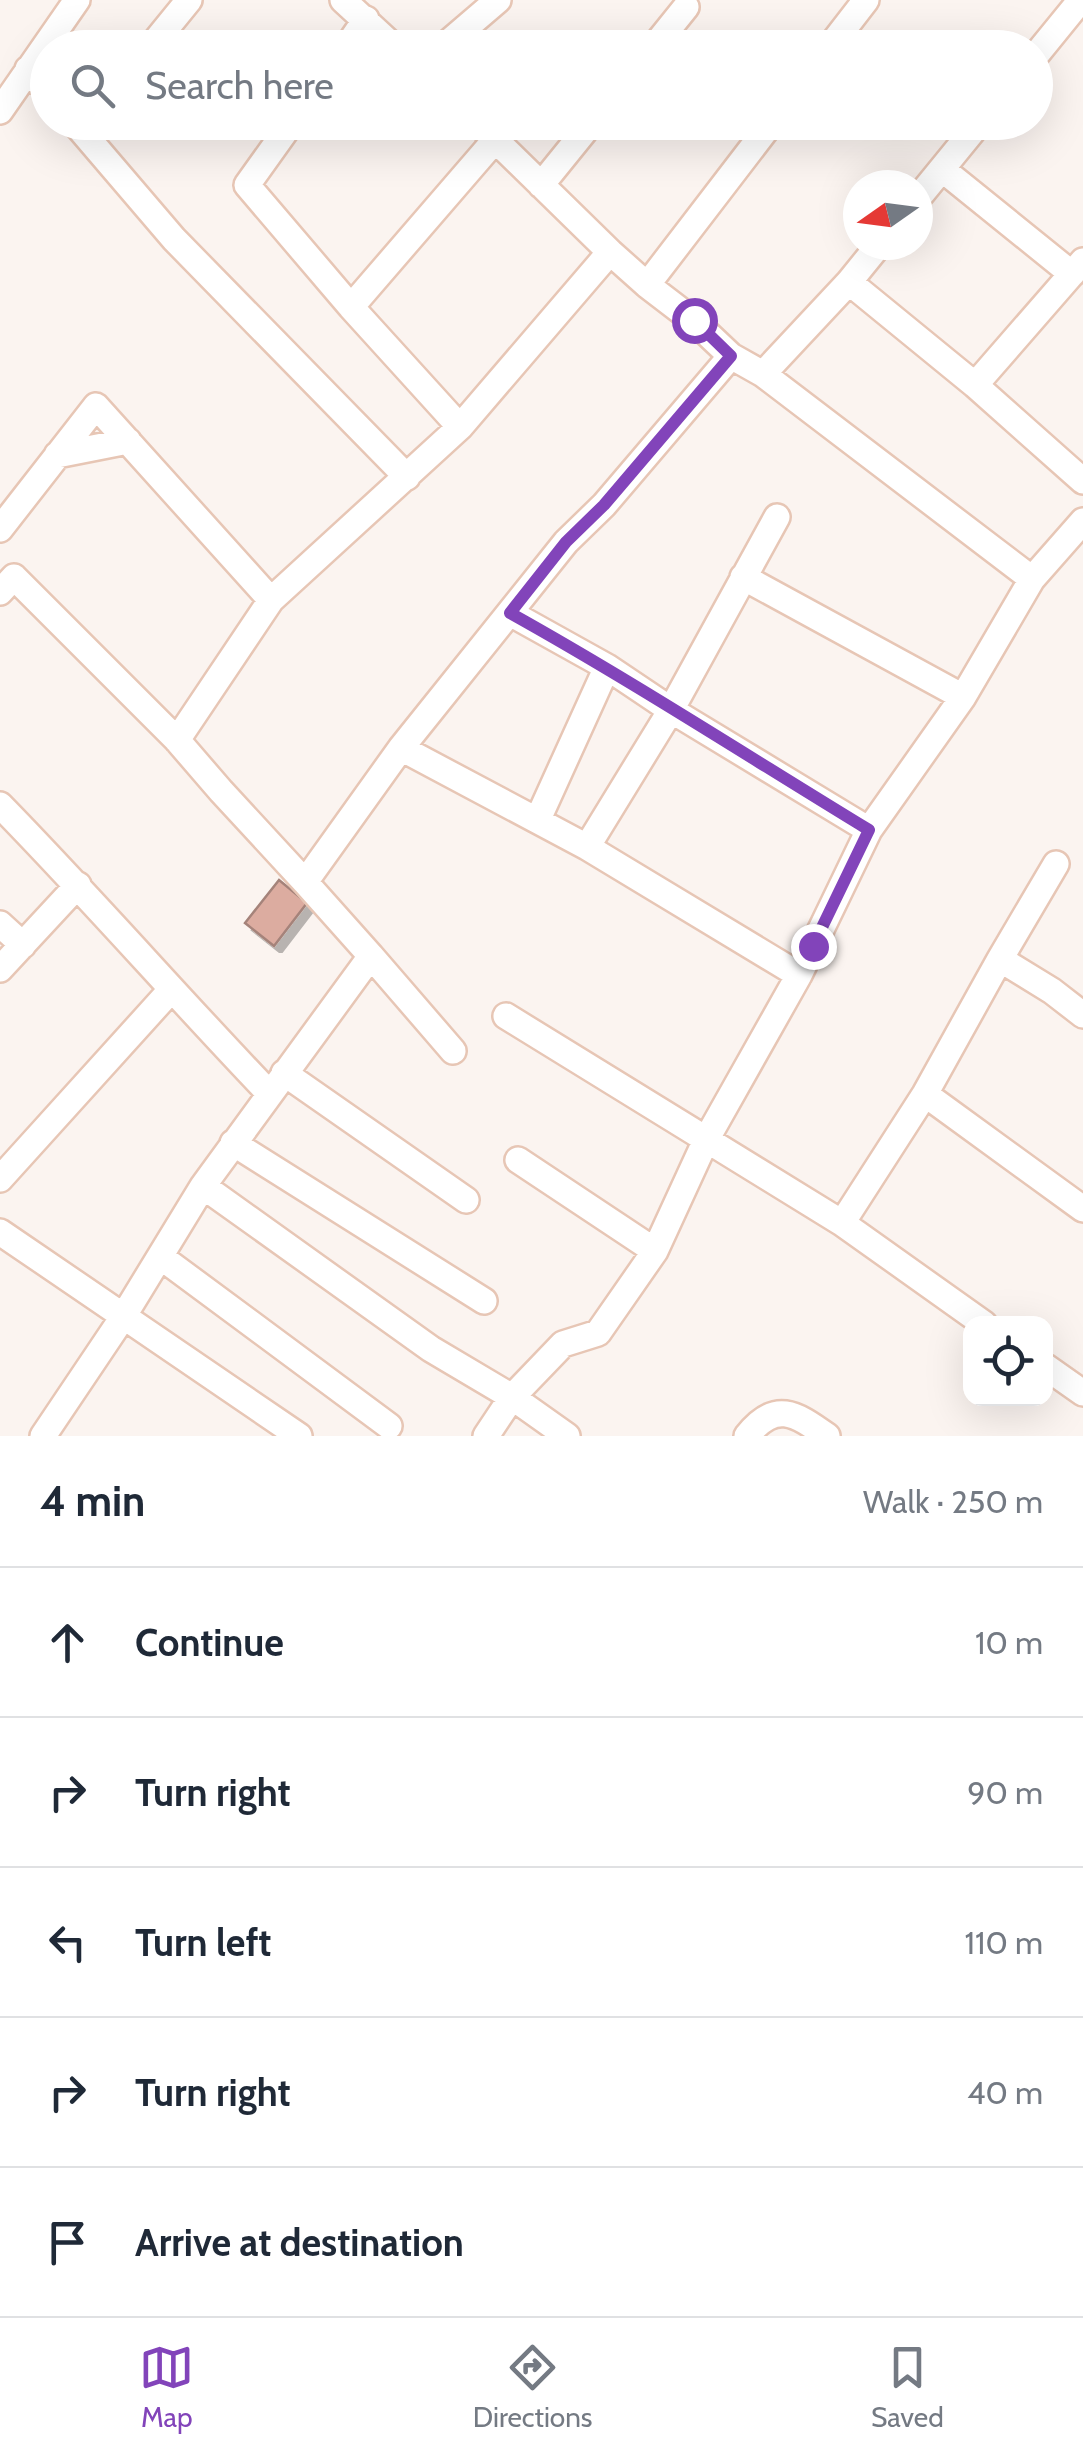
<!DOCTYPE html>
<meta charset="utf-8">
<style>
:root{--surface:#fff;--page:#f2f2f3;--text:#1f2937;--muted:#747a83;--line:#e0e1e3;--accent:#8244ba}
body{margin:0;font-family:Cabin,sans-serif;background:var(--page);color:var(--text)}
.controls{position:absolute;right:30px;bottom:30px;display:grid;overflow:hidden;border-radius:20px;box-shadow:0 10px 40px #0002}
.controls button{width:90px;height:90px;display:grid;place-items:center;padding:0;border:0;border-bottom:2px solid var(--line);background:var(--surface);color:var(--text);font:50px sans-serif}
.compass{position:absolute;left:843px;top:170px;width:90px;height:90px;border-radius:50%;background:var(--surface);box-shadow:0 10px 40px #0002;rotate:256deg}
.stop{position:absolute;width:30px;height:30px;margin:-22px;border:8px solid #8244ba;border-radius:50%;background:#fff}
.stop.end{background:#8244ba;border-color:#fff;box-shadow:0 2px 10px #0008}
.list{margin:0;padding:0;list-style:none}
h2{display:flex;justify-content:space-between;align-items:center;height:130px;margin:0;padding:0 40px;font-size:42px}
h2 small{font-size:32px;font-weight:400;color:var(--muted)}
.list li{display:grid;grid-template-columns:65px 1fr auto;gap:30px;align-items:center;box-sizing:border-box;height:150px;padding:0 40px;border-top:2px solid var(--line)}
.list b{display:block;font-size:38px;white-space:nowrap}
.list em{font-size:32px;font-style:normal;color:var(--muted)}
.icon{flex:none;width:55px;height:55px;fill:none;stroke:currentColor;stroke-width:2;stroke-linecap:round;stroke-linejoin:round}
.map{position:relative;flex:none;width:1083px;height:1436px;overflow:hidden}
.search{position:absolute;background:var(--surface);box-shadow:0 10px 40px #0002;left:30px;right:30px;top:30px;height:110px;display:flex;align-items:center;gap:25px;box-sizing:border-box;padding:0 35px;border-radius:55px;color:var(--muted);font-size:38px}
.sheet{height:880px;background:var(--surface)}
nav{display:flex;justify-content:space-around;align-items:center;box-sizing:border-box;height:140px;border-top:2px solid var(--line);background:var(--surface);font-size:28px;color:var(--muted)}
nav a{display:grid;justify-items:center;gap:5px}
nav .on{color:var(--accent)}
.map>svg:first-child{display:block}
.building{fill:#dcaca0;stroke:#a5837a;stroke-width:2.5;filter:url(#shadow)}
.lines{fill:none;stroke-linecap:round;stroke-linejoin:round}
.minor-casing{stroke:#e7c6b5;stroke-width:30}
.minor{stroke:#fff;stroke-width:25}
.route{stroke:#8244ba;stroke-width:12}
</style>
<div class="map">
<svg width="1083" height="1436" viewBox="0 0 1083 1436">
<defs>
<filter id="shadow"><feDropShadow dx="7" dy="7" stdDeviation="0" flood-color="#0004"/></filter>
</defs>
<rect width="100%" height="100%" fill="#fbf4f0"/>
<!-- building -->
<path class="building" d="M279,880l28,23 -33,43 -29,-23z"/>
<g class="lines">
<!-- minor casing -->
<g class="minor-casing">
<path id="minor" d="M343,0l52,48
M150,48l39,-48
M346,48l20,-29
M442,48l56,-48
M653,48l33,-41
M829,48l37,-48
M1036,55l44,-54
M28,69l20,23
M0,111l77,-111
M74,122l100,117 233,238
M292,122l-45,63 104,122 145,-168
M477,122l133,130
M942,169l130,105
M541,185l51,-63
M918,198l62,-76
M849,282l126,103 108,96
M647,285l47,36 37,35
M351,307l109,120
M763,374l269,205
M975,385l108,-124
M57,455l71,-14
M777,517l-106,193 -84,137 212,128
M0,529l96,-123 175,194
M743,577l220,120
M0,592l14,-15 163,163 44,51 84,91
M510,613l97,54 -69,152
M607,667l64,43 198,120
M177,740l94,-140 189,-173 150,-175 37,33 125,-163
M401,748l186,99
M0,805c92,94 178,193 269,288
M0,924l23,21
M371,956l82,95
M1000,959l52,32 31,24
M0,969l78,-84
M506,1016l336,207
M284,1073l182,127
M925,1094l158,115
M233,1143l251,158
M518,1160l137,91
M0,1179l171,-189
M203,1186l228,163 81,48 55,39
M0,1232l299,204
M161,1257l228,169
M984,1324l-142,-101 83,-129 75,-135 56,-95
M1046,1367l37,26
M43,1436l80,-119 80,-131 168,-230 -66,-74 96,-134 165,-206 38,-37 127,-149 32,18 86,-92 30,-37
M486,1436l26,-39 51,-53 35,-11 57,-82 51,-111 93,-165 70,-145 94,-133 69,-118 51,-58
M747,1436c28,-36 48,-23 80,0"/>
</g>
<!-- minor -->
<use href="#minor" class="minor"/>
</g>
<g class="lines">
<!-- route -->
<path class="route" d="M694,320l37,36 -127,149 -38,37 -56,71c122,68 239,144 359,217l-56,116"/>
</g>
</svg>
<div class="controls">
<button><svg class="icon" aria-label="locate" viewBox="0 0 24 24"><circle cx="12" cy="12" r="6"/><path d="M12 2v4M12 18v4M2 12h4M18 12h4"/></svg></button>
</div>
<svg class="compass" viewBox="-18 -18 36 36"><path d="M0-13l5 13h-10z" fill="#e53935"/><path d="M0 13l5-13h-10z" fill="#747a83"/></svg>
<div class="stop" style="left:694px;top:320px"></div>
<div class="stop end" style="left:813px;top:946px"></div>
<div class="search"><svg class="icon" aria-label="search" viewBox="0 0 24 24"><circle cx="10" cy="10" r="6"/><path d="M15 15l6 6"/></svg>Search here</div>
</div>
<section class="sheet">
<h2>4 min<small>Walk · 250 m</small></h2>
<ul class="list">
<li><svg class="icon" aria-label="ahead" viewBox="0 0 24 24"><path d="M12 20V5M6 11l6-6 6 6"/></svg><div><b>Continue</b></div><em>10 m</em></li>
<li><svg class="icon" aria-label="right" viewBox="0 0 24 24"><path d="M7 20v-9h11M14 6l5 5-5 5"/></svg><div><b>Turn right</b></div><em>90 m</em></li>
<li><svg class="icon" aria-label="left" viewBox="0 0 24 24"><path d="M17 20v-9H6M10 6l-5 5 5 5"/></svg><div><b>Turn left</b></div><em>110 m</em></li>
<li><svg class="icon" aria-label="right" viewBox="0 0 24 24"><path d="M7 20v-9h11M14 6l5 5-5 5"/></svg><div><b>Turn right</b></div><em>40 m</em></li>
<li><svg class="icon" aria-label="arrive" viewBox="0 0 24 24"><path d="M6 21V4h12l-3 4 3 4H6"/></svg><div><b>Arrive at destination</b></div></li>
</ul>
</section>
<nav>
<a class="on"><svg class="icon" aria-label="map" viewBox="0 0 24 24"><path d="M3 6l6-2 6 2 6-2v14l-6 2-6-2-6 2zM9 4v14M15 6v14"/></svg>Map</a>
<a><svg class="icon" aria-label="directions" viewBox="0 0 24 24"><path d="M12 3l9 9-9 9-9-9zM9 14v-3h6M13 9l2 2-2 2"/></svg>Directions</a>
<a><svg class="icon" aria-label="saved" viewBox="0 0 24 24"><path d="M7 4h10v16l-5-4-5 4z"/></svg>Saved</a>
</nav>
